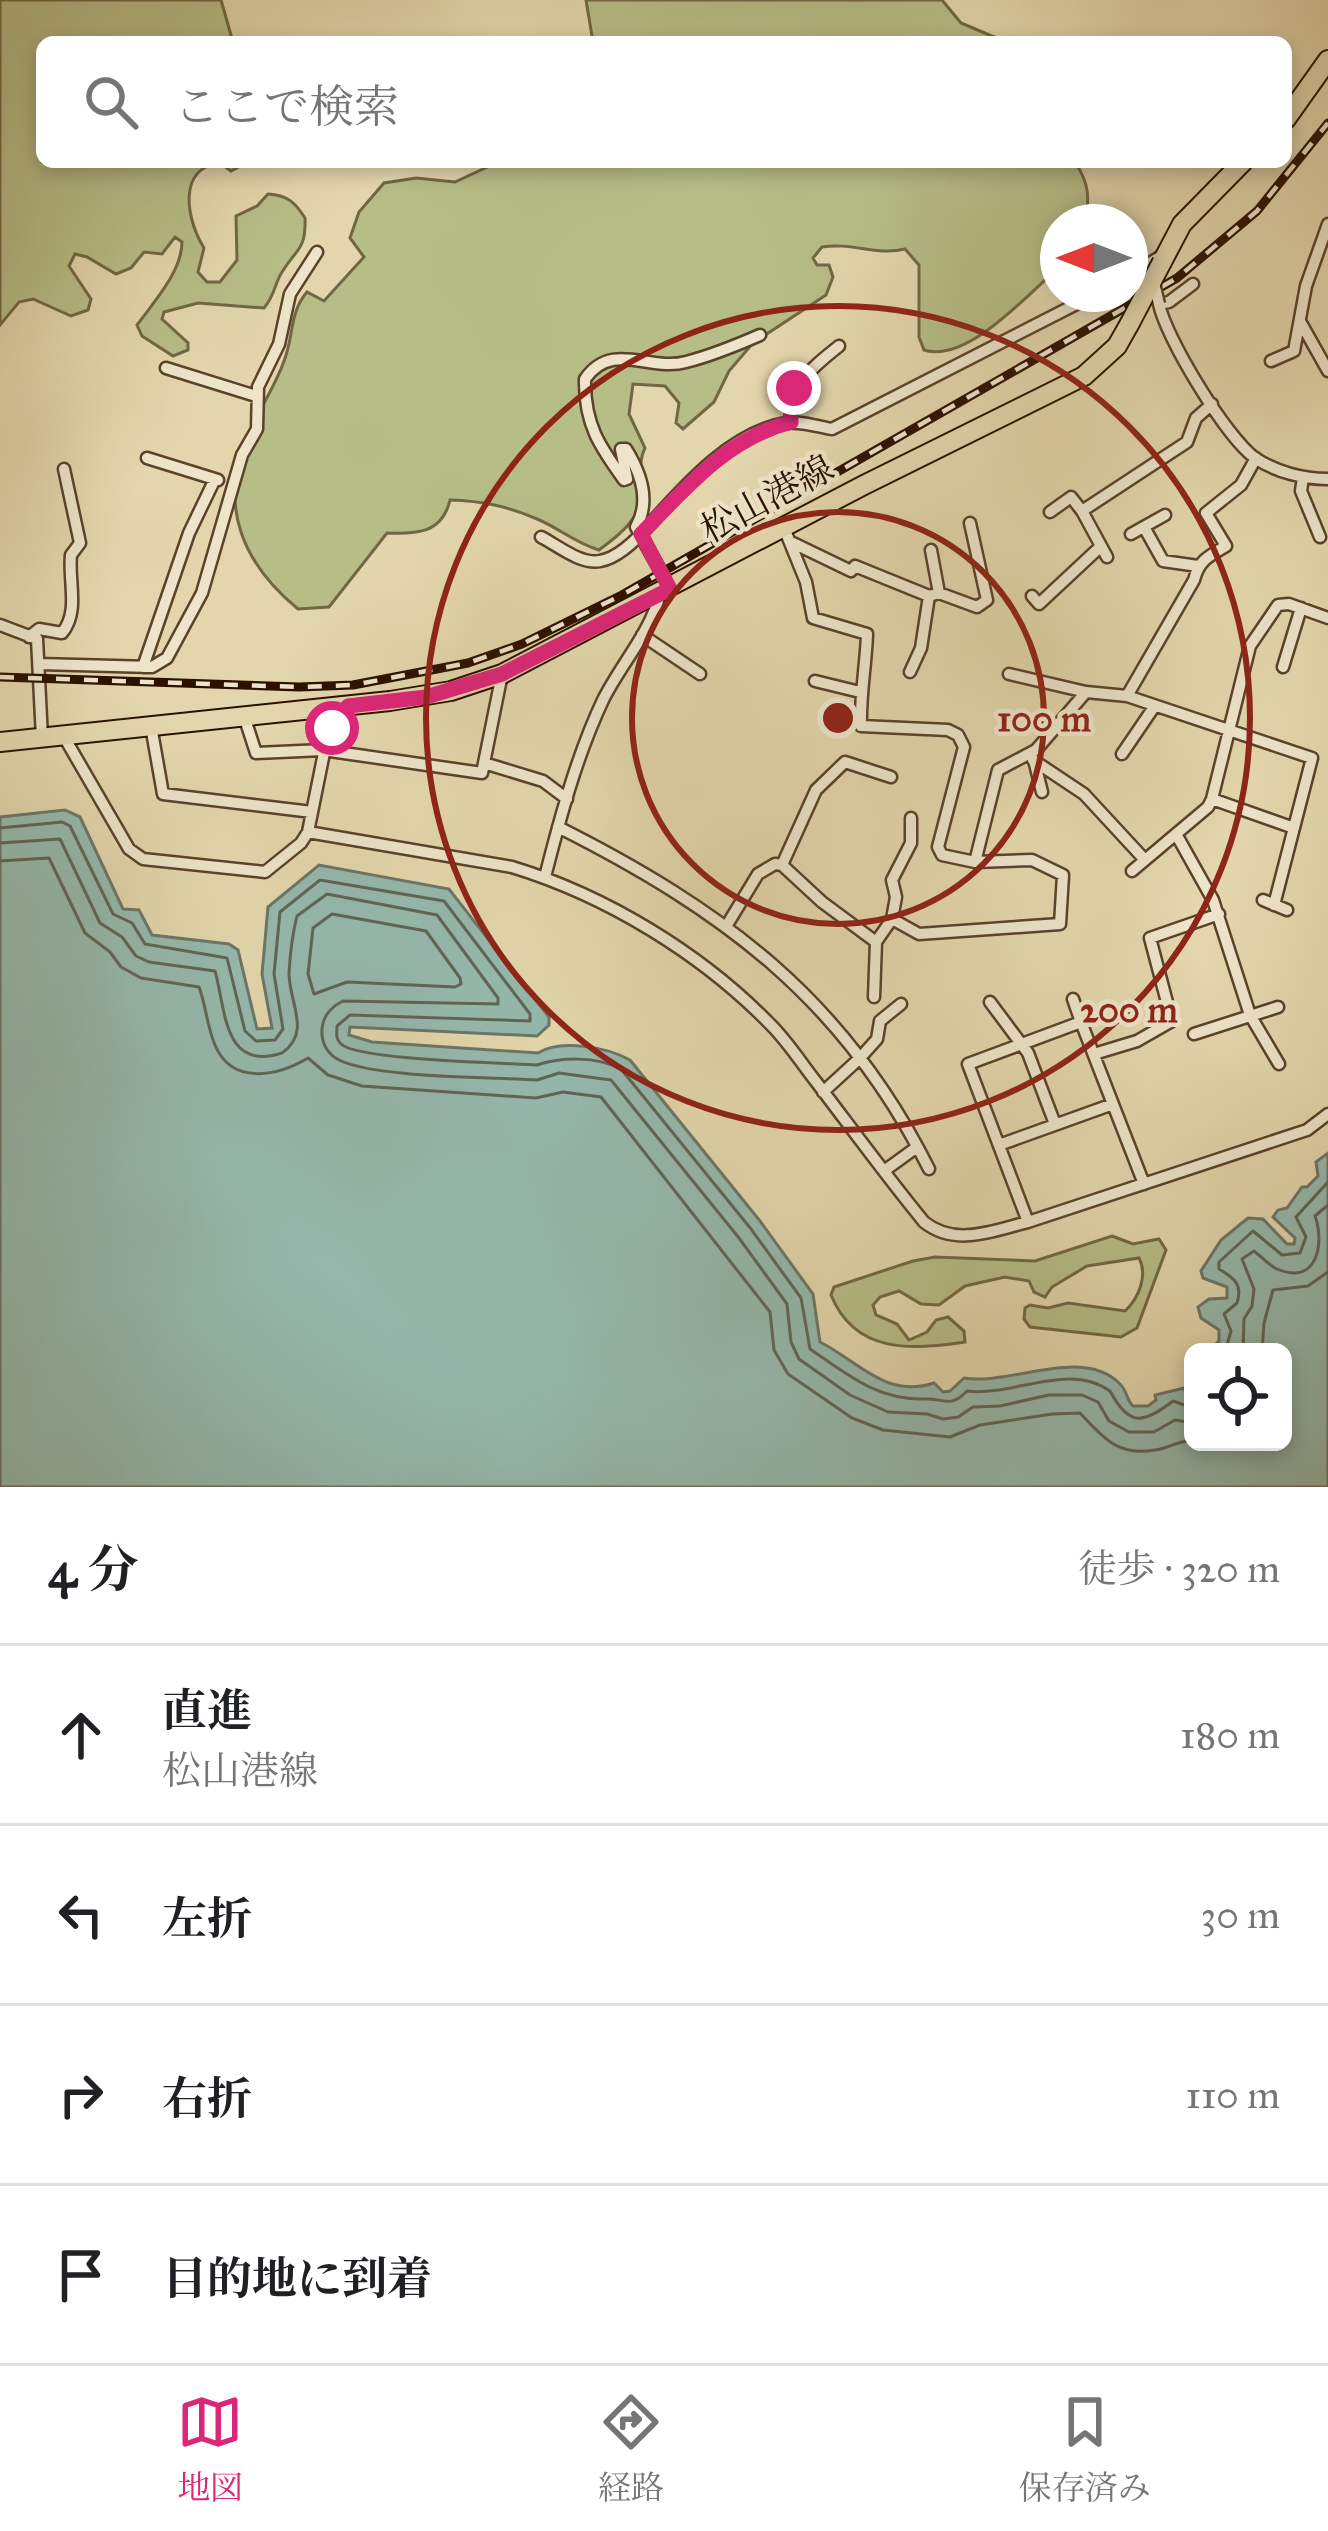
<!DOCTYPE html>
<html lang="ja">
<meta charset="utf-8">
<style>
:root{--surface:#fff;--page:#f6f6f6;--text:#202124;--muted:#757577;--line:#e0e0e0;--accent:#db2777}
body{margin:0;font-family:"IM FELL Great Primer","Noto Serif JP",serif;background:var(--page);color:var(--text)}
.controls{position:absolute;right:36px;bottom:36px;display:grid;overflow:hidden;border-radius:18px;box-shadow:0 6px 18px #0003}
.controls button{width:108px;height:108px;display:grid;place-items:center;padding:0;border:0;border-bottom:3px solid var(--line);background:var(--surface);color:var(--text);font:60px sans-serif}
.compass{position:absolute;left:1040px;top:204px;width:108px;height:108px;border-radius:50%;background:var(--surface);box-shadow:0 6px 18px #0003;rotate:270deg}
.stop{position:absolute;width:36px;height:36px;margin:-27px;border:9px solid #db2777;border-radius:50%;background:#fff}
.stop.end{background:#db2777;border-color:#fff;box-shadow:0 3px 12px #0008}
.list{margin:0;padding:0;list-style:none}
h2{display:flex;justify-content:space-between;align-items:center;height:156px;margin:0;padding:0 48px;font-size:51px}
h2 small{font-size:39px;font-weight:400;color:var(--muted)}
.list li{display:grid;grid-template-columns:78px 1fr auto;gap:36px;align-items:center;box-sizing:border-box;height:180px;padding:0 48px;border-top:3px solid var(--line)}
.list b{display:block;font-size:45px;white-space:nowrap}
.list p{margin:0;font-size:39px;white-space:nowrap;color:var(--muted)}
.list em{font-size:39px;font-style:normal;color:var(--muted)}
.icon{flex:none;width:66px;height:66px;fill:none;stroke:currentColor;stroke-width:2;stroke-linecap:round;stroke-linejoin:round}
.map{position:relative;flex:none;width:1328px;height:1487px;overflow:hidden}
.search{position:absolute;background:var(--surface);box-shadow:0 6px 18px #0003;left:36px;right:36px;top:36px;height:132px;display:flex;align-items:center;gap:30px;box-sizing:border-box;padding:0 42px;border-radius:18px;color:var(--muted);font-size:45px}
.sheet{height:876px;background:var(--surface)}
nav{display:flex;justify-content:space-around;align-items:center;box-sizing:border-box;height:168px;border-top:3px solid var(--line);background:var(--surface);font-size:33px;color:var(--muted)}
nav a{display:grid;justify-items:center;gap:6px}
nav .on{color:var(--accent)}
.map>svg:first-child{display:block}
.green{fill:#b6bd87;stroke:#716744;stroke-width:3}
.water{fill:#95b9ad;stroke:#6b7668;stroke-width:3}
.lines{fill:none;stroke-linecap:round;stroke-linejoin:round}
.shore{stroke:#606556;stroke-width:3}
.minor-casing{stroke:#5a422b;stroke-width:15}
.primary-casing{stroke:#2c1100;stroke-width:22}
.minor{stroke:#ede4c9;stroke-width:10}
.primary{stroke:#e3d6ac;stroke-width:18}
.rail-casing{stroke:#2c1100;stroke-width:9}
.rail{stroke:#ede4c9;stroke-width:4.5;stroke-dasharray:14;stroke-linecap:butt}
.minor-bridge-casing{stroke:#5a422b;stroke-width:15;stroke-linecap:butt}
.primary-bridge-casing{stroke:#2c1100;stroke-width:22;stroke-linecap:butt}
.minor-bridge{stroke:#ede4c9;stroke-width:10}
.primary-bridge{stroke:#e3d6ac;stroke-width:18}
.route{stroke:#db2777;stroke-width:15}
.ring{fill:none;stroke:#8f2418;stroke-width:6}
.labels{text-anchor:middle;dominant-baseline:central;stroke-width:9;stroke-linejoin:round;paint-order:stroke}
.street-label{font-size:36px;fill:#2c1100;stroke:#ede4c9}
.centre{fill:#8f2418;stroke:#ede4c9;stroke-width:6}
.ring-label{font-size:36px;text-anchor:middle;font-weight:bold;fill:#8f2418;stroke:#ede4c9;stroke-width:9;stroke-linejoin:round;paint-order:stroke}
</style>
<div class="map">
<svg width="1328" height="1487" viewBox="0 0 1328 1487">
<rect width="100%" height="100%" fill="#e3d6ac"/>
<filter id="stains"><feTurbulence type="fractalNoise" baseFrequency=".00167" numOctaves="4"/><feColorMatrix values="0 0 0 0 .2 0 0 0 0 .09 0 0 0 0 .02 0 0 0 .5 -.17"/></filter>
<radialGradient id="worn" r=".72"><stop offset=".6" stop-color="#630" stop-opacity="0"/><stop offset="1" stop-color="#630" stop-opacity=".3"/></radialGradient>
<!-- green -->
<path class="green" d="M0,0h221l12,42h-191v120h206l-17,9 -11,-8c-44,5 -33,58 -16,85l-6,24 9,10h13l17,-22 -1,-44 21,-10 11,-12c19,1 27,8 37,24 1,32 -8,30 -23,54 -8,13 -7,23 -18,36l-66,-5 -34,9 -2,7 26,24v7l-15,6 -31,-20 -5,-11c17,-23 45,-54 45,-83l-7,-5 -13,17 -18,-2 -13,16 -15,6 -29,-17 -12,-3 -6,12 22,33 -3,11 -17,6 -38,-17 -14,3 -19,23z
M586,0h356l19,23 45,19h-413z
M498,162h577c14,21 15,36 10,60h-27v46c-30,26 -91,96 -134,82l-5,-13v-72l-14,-16c-28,7 -54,-7 -83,-2l-9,11 4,7h12l4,12 -7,18 -73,48 -24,28 -15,31 -31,27 -7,-6 3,-20 -14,-17 -32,-2 -4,30 16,34c-7,14 -3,23 -3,39 1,30 -21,47 -43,63 -24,-7 -40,-22 -62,-31 -30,-13 -55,-18 -87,-19 -8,34 -34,34 -63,33l-58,74 -31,2c-55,-45 -80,-103 -51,-172 11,-26 28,-50 37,-76 10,-25 5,-48 23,-69l17,9 40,-44 -14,-19 9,-26 25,-29 32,-5 39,4z
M1112,1236l21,8 26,-5 7,11 -29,78 -16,9 -91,-10 -6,-8 1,-11 5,-3 18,3 20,-5 57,8c14,-13 23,-36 14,-53l-52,8 -35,21 -7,10 -11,-5 -5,-11 -24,-4 -40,9 -26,19 -18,-1 -22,-13 -19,6 -7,8 3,10 21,9 12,16 18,-8 9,-12 12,-3 16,14 1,11c-54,8 -110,12 -134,-47l3,-8 79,-26 22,-4 100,4z"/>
<!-- water -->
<path class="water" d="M65,810l15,7 43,92 16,1 13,25 77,9 9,6 19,79 15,-1 -10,-54 6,-67 51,-42 130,24 100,128v8l-12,11 -187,-9 -1,8 23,7 166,11c22,-14 69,-6 92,7l130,161 53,73 7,48c38,19 66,57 114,41l9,9 7,-1 14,-13c46,8 117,-32 155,5 9,8 6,15 14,23h15l8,-6 -1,-5 29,-7 3,8h6v46h90v-90h-76l12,-11v-11l-18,-12 -3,-11 11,-8 18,-1v-11l-24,-9 -2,-7 20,-31 27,-22 15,1 24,25h7l1,-6 -22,-21 5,-7 9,-2 15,-21h5l11,-11 -2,-14 12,-9v334h-1328v-670z"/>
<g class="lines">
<!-- shore -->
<path class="shore" d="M0,828l62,-6 8,4 43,88 19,9 13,21 82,14 18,73 11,10 19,-1 8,-11 -9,-55 6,-62 40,-32 124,21 86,113v7l-180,-6 -13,11c0,8 -2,12 4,18 16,16 165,19 196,21 25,-8 59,-9 84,4l130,160 50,69 9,51c38,26 67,51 114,50 20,-1 26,10 43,-8 46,6 102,-30 143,0 19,36 33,33 63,10l20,7
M0,843l60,-4 40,84 22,14 14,19 13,6 66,9c11,39 8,101 67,82 30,-21 7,-50 7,-80 1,-18 4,-41 8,-57l30,-22 110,21 61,83v6l-155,-3c-12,6 -20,14 -21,28 -1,13 5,25 17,31 36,18 153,17 198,20l22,-7 52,7 128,158 48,66 4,38 8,17 51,36 38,17 39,2 16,5 15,-2 15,-10 27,-1 49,-11h33l16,7 11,19 20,11h25l21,-12 18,3
M0,861l49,-3 36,75 25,19 11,15 20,11 58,9c7,18 8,40 16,58 17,41 63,31 93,13l20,17 34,11 174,12 27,-6 38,5 169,215 4,38 14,24 64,44 31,12 67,7 30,-12 72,-11 28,-1c22,23 37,44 75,37 15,-2 23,-10 38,-9
M332,914l94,17 34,47 1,6 -6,3 -108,-5 -33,12 -6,-20 5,-46z
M1225,1352l6,-21 -7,-17 13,-11c6,-19 -3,-25 -18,-34v-7l34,-31 29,24 18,-2 6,-16 -10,-20 32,-35
M1243,1352l1,-33 8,-13 2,-17 -12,-30 12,-8c7,5 14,14 23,18 40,17 48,-25 38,-53l13,-11
M1262,1352l2,-29 9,-33 35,-4 20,-14"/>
<!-- minor casing -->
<g class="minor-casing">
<path id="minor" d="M1130,275l33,-20
M1193,284l-24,18 -10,2c7,34 67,133 96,154 21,14 48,21 73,21
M1301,323l27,48
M1271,361l23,-10 12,-65 22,-62
M166,368l90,28
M791,422c-2,-38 21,-54 48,-76
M147,458l71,22
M1303,477l-2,14 19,46
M1050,512l21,-15 11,14
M1144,527l19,34 35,5
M784,528l22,54 7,36 54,16c-1,31 -7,60 -6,92l87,4 10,5 6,12 -26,100 4,8 33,7 23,-92 38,-20 50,-58 41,4 185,62 -38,147
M1131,534l34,-19
M541,537c16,8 40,28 59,24 19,-3 40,-25 52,-39 34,-38 80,-90 134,-99 14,-2 31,3 46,6l264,-135
M793,543l58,28 4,-5 74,30 -8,52 -11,24
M931,550l8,43
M1107,557l-25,-46 105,-69 9,-24 16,-14
M670,588l-34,-61c15,-26 5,-54 -10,-78h-5l6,30 -3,1c-24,-33 -40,-56 -39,-101 27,-39 65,-7 101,-17 24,-6 51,-17 74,-27
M929,596l10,-3 38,14 10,-7 -17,-77
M1032,596l7,8 61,-57
M0,625l37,14 5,99
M642,635l58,39
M29,637l10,-8 23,4c18,-21 6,-53 9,-78l9,-12 -16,-74
M39,664l113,3 15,-9 35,-65 40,-138 15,-26 1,-42 21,-43 11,-50 27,-42
M143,667l46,-134 26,-54
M1283,667l18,-59
M1009,674l77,18
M815,681l45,11
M1127,696l67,-116c5,-20 15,-24 32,-34l-20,-33 35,-28 15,-27
M244,716l12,37 67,-3 159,23 2,-10 59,18 24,18
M151,726l12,68 149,18
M63,735l66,114 14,10 122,13 36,-29 7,-11 19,-94 21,-31
M1122,754l32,-47
M1033,760l51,34 61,66
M1034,760l8,32
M484,763l18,-89
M1212,799l82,29
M558,827c165,83 286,172 371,342
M308,832l204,35c95,29 190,87 259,158 17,17 31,39 46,58 35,46 70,94 107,139 31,25 68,9 104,0l279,-92 21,-16
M1176,834l37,66 37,115 29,49
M782,865l34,-75 29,-28 46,15
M1132,871l76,-64 4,-8 38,-153 28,-41 11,-1 39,14
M545,877c15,-59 32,-122 58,-177 18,-36 47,-67 57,-106
M1263,900l24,10
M892,919l4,-22 -4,-17 19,-37v-25
M727,925l31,-51 17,-10 7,1 40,37 54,40 16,-23 27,15 141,-10 3,-49 -31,-15 -57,2
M874,997l2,-55
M1073,999l8,23
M990,1002l38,51 27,71
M1194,1034l84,-27
M1094,1054l43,-13 35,-20 -22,-83 69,-24
M823,1092l37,-34 17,-19 3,-18 21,-17
M999,1145l114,-41
M884,1171l33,-24
M1028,1222l-60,-158 113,-42 63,162"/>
</g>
<!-- primary casing -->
<g class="primary-casing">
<path id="primary" d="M1286,119l42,-59
M1162,262l20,-38 61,-62
M0,742l390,-41 61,-10 51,-17 362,-189 220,-109 33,-30 13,-23"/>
</g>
<!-- minor -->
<use href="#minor" class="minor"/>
<!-- primary -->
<use href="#primary" class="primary"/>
<!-- rail casing -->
<g class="rail-casing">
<path id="rail" d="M0,677l299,10 54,-2 115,-22 54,-19 100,-49 555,-317 80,-67 71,-88"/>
</g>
<!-- rail -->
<use href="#rail" class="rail"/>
<!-- minor-bridge casing -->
<g class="minor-bridge-casing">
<path id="minor-bridge" d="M1154,283l5,21"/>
</g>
<!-- primary-bridge casing -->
<g class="primary-bridge-casing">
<path id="primary-bridge" d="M1130,323l32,-61"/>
</g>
<!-- minor-bridge -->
<use href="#minor-bridge" class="minor-bridge"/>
<!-- primary-bridge -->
<use href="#primary-bridge" class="primary-bridge"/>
</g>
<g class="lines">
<!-- route -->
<path class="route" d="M332,728l16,-22 78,-9 76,-23 168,-85 -29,-55c45,-46 85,-95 150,-112l-1,-20 4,-14"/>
</g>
<!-- distance rings -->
<g class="ring">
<circle cx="838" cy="718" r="206"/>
<circle cx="838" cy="718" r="412"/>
</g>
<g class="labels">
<!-- street labels -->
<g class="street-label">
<text transform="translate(767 499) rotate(-28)">松山港線</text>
</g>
</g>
<circle cx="838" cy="718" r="18" class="centre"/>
<g class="ring-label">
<text x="1044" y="731">100 m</text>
<text x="1129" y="1022">200 m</text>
</g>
<rect width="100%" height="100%" filter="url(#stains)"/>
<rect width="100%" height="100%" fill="url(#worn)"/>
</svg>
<div class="controls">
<button><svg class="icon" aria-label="locate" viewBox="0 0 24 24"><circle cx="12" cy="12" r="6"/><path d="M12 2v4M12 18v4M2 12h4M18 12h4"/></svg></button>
</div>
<svg class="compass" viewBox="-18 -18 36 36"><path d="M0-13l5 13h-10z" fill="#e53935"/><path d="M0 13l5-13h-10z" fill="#757577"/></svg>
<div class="stop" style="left:332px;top:728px"></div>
<div class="stop end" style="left:794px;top:388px"></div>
<div class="search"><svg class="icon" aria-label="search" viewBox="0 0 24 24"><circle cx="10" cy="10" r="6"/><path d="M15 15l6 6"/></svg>ここで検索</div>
</div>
<section class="sheet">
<h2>4 分<small>徒歩 · 320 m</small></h2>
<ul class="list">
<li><svg class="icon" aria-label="ahead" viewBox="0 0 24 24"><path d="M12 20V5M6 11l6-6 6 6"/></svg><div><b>直進</b><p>松山港線</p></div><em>180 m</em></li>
<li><svg class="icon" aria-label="left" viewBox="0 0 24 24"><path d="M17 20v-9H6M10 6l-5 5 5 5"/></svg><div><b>左折</b></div><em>30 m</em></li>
<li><svg class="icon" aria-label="right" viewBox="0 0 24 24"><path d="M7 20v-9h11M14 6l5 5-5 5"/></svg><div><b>右折</b></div><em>110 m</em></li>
<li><svg class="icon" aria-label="arrive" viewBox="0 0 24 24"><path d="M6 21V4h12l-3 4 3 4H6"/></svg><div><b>目的地に到着</b></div></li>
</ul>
</section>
<nav>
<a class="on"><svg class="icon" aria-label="map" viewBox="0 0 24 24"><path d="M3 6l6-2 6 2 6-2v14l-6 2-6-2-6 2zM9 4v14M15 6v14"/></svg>地図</a>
<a><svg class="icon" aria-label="directions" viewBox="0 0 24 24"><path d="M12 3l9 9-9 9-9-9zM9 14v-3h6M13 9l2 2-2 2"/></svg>経路</a>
<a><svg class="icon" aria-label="saved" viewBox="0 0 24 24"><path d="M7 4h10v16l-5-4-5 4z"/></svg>保存済み</a>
</nav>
